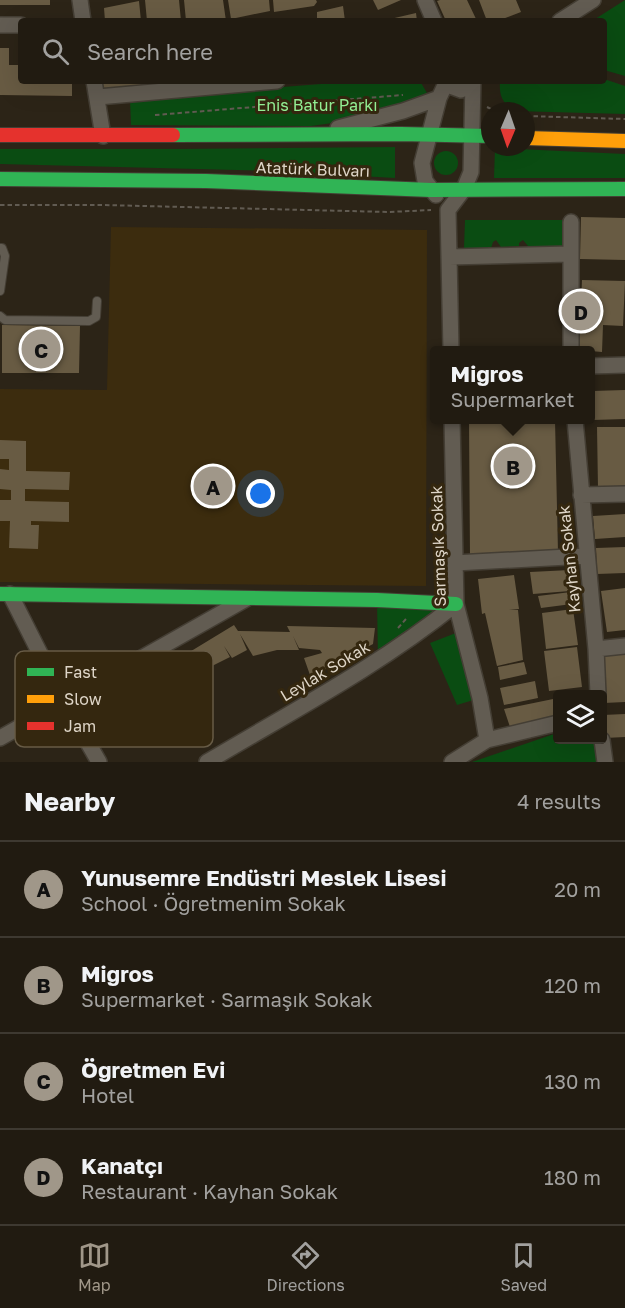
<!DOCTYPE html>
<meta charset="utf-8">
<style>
:root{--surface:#211b11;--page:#2d281f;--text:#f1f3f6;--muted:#a2a19f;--line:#3e3931;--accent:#a09789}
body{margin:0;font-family:"Golos Text",sans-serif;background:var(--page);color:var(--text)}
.controls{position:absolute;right:18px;bottom:18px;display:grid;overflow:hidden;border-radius:6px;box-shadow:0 6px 24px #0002}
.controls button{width:54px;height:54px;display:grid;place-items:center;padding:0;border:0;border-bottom:2px solid var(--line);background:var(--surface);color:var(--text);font:30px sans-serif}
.compass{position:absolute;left:481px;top:102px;width:54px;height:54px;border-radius:50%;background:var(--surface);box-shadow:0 6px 24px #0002;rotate:182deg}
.you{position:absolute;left:261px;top:494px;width:21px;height:21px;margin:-15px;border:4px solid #fff;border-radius:50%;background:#1a73e8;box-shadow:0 0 0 9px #1a73e833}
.badge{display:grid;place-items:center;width:39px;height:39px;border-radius:50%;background:var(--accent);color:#111;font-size:20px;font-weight:700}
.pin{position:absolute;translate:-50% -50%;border:3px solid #fff;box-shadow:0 2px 6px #0006}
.popup{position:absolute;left:430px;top:346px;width:165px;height:78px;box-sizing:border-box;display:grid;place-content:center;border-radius:6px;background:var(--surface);filter:drop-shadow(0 2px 4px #0005);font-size:20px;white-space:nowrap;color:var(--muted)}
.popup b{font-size:22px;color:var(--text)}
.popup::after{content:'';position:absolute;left:50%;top:100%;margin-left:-12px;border:12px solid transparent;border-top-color:var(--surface)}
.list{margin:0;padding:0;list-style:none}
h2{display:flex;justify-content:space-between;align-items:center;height:78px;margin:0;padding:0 24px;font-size:26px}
h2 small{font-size:20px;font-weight:400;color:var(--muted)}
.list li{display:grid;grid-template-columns:39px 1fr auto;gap:18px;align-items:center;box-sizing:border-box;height:96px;padding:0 24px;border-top:2px solid var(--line)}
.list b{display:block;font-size:22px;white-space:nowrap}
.list p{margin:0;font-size:20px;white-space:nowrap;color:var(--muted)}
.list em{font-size:20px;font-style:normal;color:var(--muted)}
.icon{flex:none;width:33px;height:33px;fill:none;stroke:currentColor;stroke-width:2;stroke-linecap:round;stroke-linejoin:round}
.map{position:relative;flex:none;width:625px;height:762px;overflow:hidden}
.search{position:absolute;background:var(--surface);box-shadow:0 6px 24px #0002;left:18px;right:18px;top:18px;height:66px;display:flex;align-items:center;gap:15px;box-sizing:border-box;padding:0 21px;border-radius:6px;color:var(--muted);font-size:22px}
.sheet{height:462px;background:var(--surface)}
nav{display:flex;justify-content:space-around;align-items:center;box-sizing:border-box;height:84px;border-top:2px solid var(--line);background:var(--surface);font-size:16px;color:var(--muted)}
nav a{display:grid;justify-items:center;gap:3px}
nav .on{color:var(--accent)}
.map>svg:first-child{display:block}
.built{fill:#3c2c0e}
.green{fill:#0a4c12}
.building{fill:#685b43}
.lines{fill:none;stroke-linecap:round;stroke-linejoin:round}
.lane-casing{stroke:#443e34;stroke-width:10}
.street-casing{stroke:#443e34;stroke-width:18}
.fast-casing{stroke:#443e34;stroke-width:16}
.slow-casing{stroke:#443e34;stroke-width:16}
.jam-casing{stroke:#443e34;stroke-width:16}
.path{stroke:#615b52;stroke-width:2;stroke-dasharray:4.5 3;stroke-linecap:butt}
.lane{stroke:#625c52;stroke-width:8}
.street{stroke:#625c52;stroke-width:15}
.fast{stroke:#30b455;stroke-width:14}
.slow{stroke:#ff9f0a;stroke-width:14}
.jam{stroke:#e5322d;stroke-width:14}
.labels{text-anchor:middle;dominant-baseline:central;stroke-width:6;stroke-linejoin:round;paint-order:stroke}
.park-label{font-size:16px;fill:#94f195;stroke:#34270f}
.street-label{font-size:16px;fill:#ded5c7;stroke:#34270f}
.key{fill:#34270f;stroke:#675b46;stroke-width:1.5}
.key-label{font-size:16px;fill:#ded5c7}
</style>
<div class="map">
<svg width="625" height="762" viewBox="0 0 625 762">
<rect width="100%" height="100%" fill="#2c2417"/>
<!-- built -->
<path class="built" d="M111,227l316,3 -1,356 -426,-4v-193l107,1z"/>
<!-- green -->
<path class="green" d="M625,0v76l-21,-6v-49h-12z
M604,79l21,7v28l-112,-3c-11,-9 -14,-16 -13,-30h104z
M359,81h61l7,12 -44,19 -36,9 -36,5 -180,-1 -1,-26z
M395,147v31l-123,-7 -272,-7v-15h177z
M495,148l130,6v24h-131z
M434 163a12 12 0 1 1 24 0a12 12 0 1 1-24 0Z
M465,220h101l-1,26h-37l-5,-6 -4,3v3l-18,1 -5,-7 -3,2 -2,6h-27z
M377,600l79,4 -78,56z
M461,631l19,67 -23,7 -27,-62z
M557,733l1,7h38l3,22h-127z"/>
<!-- building -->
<path class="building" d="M0,0h50v5h-50z
M145,0h34l2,21h-34z
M184,0h39l3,21h-40z
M228,0h41l1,11 -39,8z
M273,0h43l1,2 -3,4 -40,6z
M373,0h28l-23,10z
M440,0h27l10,21h-31l-9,-20z
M479,0h37l5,12 -24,9h-10z
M139,1l2,20h-36l-1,-13z
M343,6l2,15h-28v-9z
M416,13l1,8h-31v-1z
M0,48h9v17h12v16h51v15l-72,-1z
M101,81h97l-97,13z
M581,217l44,1v42l-45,-1z
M582,280l43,1 -2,45 -20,-1 -1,27 -23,-2z
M2,325l78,1 -1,47h-77z
M625,390v29l-32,1 -1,-29z
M469,420h86l3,132 -88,4z
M597,427h28v62h-27z
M0,440l26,1v30l44,1 -1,18 -44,-1v12l44,1v20l-38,-1v4h8l-1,24 -29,-1 1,-27h-10v-21h11v-10l-11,-1v-20l9,1v-11h-9z
M625,514v23l-30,2 -2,-23z
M625,547v26l-28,1 -1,-26z
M570,570v21l-37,3 -3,-22z
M514,575l5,34 -10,1h9l5,50 -26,6 -12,-53 -3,1 -4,-35z
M625,588v42l-18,2 -6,-41z
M571,592l1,12 -31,4 -3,-12z
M573,609l5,36 -32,4 -4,-36z
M234,625l4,6 52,1 -3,-6 88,2 -2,16 -49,26 -14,5 -6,-17 18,-5 -2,-3 -21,-2 -6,-12 6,14h-22l-24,6 -13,-22 7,16 -15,8 -8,-12 6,11 -18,9 -5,-7 3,7 -15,9 -12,-19z
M577,647l5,40 -33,4 -5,-40z
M625,654v48l-21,1 -3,-47z
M524,662l3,12 -27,6 -2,-13z
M535,681l3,17 -34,7 -4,-17z
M558,698v22l-46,13 -8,-24z
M625,714v23l-20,1 -2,-23z"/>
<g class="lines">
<!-- lane casing -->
<g class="lane-casing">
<path id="lane" d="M0,248h2l3,8 -5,35
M0,316l5,4 84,1 7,-4 1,-16"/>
</g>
<!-- street casing -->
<g class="street-casing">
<path id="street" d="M80,0l3,21
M425,0l9,21
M560,21l33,-21
M0,25h21
M94,81l9,55
M449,81l4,6 8,3 9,-5 3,-4
M98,97l179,-16
M338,128l65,-17 36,-13
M436,195l-11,-14 -3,-18 17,-65 8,-17
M449,257l121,-3
M451,350l-3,-140 16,-21 7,-17 2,-91
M571,350v-128
M591,366l34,-1
M452,420l4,184 24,94 7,42
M575,420l21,229 2,45
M581,495l44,-1
M455,563l131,-7
M10,594l54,107 35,61
M596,649l29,-3
M0,738l246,-139
M602,740l3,22
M207,762c84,-50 172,-96 249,-158
M452,762l35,-22 71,-17"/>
</g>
<!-- fast casing -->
<g class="fast-casing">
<path id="fast" d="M173,135l228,-1 89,2
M0,179l206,2 225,9 194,-1
M0,594l377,6 79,4"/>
</g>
<!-- slow casing -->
<g class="slow-casing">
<path id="slow" d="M526,138l99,3"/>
</g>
<!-- jam casing -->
<g class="jam-casing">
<path id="jam" d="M0,135h173"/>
</g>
<!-- path -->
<path class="path" d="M487,107l8,4
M155,115l248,-20
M526,116l99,3
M0,205h102l287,7 42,-2
M398,628l8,-9"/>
<!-- lane -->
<use href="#lane" class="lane"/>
<!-- street -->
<use href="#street" class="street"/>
<!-- fast -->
<use href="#fast" class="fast"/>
<!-- slow -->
<use href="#slow" class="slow"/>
<!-- jam -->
<use href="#jam" class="jam"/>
</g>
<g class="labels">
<!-- park labels -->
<g class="park-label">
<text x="317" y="105">Enis Batur Parkı</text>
</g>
<!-- street labels -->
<g class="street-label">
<text transform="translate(313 169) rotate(2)">Atatürk Bulvarı</text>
<text transform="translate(438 546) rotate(-92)">Sarmaşık Sokak</text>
<text transform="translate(569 559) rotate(-96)">Kayhan Sokak</text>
<text transform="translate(325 671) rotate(-31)">Leylak Sokak</text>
</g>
</g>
<!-- legend -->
<rect x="15" y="651" width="198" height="96" rx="9" class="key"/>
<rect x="27" y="668" width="27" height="8" fill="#30b455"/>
<rect x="27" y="695" width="27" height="8" fill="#ff9f0a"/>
<rect x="27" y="722" width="27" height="8" fill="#e5322d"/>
<g class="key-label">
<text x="64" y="678">Fast</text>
<text x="64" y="705">Slow</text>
<text x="64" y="732">Jam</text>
</g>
</svg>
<div class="controls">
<button><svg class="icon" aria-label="layers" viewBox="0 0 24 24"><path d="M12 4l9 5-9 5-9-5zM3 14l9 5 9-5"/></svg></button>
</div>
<svg class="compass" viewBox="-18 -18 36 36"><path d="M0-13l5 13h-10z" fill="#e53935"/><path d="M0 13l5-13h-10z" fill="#a2a19f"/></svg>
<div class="you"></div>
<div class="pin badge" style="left:213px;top:486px">A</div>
<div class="pin badge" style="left:513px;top:466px">B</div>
<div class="popup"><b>Migros</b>Supermarket</div>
<div class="pin badge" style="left:41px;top:349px">C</div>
<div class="pin badge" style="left:581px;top:311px">D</div>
<div class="search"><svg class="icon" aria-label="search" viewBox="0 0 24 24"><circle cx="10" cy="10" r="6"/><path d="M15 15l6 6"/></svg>Search here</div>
</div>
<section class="sheet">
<h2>Nearby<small>4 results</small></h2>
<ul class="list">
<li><span class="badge">A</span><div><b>Yunusemre Endüstri Meslek Lisesi</b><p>School · Öğretmenim Sokak</p></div><em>20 m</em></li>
<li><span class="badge">B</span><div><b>Migros</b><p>Supermarket · Sarmaşık Sokak</p></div><em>120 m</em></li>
<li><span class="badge">C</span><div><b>Öğretmen Evi</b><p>Hotel</p></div><em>130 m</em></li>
<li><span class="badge">D</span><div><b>Kanatçı</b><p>Restaurant · Kayhan Sokak</p></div><em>180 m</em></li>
</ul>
</section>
<nav>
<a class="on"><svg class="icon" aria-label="map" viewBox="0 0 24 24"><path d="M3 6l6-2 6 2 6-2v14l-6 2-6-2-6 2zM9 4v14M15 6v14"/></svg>Map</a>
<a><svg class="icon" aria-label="directions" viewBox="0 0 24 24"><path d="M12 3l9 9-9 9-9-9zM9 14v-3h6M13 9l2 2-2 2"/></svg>Directions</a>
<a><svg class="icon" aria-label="saved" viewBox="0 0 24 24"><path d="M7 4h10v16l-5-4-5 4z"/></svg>Saved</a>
</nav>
